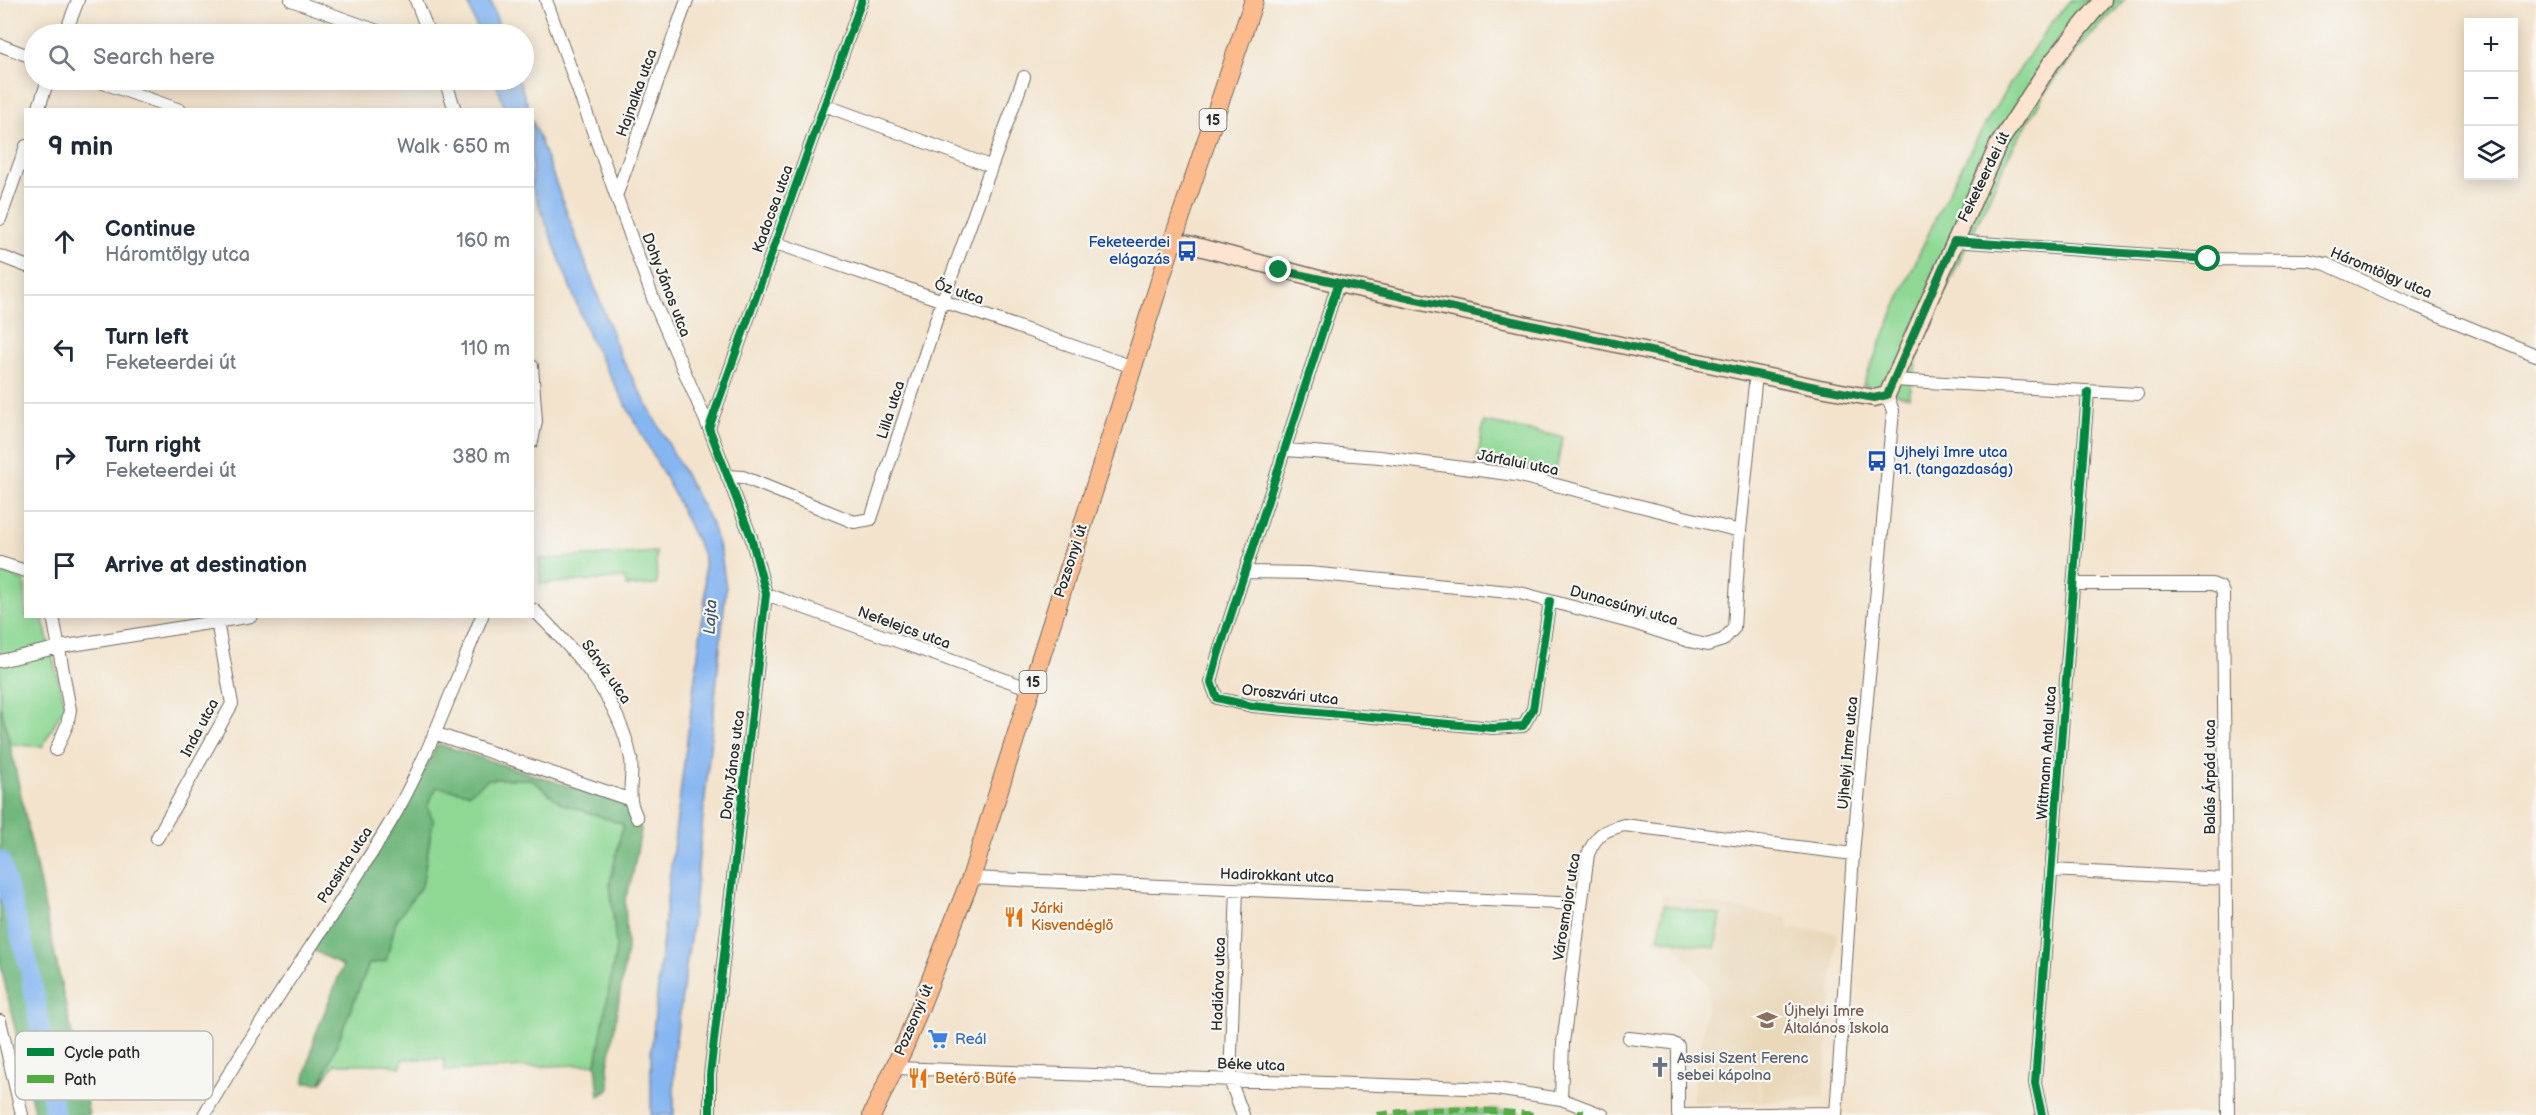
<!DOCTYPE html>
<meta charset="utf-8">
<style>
:root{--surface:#fff;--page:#f6f6f7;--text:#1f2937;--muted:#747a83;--line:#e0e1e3}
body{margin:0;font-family:"Balsamiq Sans",sans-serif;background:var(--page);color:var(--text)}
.controls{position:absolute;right:18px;top:18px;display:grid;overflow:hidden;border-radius:0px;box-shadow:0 3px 15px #0003}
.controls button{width:54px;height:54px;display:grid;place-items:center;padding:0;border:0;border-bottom:2px solid var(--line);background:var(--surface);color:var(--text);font:30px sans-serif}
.stop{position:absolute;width:18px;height:18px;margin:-14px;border:4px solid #0b8043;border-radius:50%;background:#fff}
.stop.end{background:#0b8043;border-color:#fff;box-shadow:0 2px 6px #0008}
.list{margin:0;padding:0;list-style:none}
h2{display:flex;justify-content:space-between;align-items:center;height:78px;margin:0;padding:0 24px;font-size:26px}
h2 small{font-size:20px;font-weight:400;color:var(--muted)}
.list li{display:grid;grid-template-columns:39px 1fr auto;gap:18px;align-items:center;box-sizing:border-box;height:108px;padding:0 24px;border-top:2px solid var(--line)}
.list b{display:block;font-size:22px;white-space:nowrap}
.list p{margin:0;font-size:20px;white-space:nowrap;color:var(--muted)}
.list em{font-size:20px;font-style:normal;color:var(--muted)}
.icon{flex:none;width:33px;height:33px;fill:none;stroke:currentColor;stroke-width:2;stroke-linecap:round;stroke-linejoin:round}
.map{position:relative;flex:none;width:2536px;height:1115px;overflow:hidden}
.search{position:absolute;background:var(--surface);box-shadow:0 3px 15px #0003;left:24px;top:24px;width:510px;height:66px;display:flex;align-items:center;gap:15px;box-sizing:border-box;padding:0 21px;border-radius:33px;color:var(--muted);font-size:22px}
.panel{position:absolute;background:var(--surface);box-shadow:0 3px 15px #0003;left:24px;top:108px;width:510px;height:510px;border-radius:0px}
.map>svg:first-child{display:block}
.built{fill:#ead8ba}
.green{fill:#8ed894;stroke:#5c8260;stroke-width:1.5}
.forest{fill:#72b87e;stroke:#4e7254;stroke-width:1.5}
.water{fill:#86b6f1;stroke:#58708e;stroke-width:1.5}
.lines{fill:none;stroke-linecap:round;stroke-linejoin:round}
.river{stroke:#86b6f1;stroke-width:20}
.minor-casing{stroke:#716b63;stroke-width:14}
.secondary-casing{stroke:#716b63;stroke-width:19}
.primary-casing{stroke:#716b63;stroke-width:20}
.minor{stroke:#fff;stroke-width:12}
.secondary{stroke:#fde4d1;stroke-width:16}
.primary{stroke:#fbbb8d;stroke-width:18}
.quiet{stroke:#54ab44;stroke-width:6;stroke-dasharray:12 6;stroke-linecap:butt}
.cycleway-casing{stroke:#f6f6f2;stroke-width:11}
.cycleway{stroke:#00873e;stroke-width:8}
.route{stroke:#0b8043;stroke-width:8}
.labels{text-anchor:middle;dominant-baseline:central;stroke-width:4.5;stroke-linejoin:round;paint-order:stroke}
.shield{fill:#f6f6f2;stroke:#686867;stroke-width:1.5}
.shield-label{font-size:14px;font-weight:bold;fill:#2b2b2b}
.street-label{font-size:15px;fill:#2b2b2b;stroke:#f6f6f2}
.transit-label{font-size:15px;fill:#164399;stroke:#f6f6f2;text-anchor:end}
.food-label{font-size:15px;fill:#c56008;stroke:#f6f6f2;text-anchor:start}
.education-label{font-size:15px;fill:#785e54;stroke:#f6f6f2;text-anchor:start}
.shop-label{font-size:15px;fill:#366cbe;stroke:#f6f6f2;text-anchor:start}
.worship-label{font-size:15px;fill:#5b616d;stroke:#f6f6f2;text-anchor:start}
.water-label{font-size:16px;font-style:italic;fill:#465566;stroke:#f6f6f2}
.key{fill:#f6f6f2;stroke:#b9b9b6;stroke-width:1.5}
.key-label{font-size:16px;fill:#2b2b2b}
</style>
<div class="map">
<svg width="2536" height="1115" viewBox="0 0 2536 1115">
<rect width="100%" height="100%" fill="#f6f6f2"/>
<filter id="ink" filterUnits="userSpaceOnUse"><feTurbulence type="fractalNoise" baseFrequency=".0167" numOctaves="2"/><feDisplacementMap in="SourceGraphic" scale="12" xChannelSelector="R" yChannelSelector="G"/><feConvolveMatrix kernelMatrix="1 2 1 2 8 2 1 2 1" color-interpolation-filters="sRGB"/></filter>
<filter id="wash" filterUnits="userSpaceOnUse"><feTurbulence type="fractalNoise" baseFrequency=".008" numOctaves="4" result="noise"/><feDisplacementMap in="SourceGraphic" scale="24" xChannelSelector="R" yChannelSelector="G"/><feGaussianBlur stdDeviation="1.35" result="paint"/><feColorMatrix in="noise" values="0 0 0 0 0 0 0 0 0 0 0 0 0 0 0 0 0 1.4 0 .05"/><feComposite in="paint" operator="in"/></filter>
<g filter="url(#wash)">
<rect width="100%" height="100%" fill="#f3e3cc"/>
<!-- built -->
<path class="built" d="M1662,894l125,24 1,10 49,4 -14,165 -61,5 -7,-45 -41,-3 40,4 6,44 -68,1 5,-49 3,-1 9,-67 -35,-42 -20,-4z"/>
<!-- green -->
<path class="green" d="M2071,0h54l-47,49 -35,47 -33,57 -89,190 -12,54 -46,-12c45,-109 92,-221 159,-319 15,-23 30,-46 49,-66z
M1484,422l79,15 -8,37 -36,-9 -42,-4z
M656,552l1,33 -31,1 -1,-8 -85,6 -1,-25z
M0,571l25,11 1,34 16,1 23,88 -23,42 -32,-3 -10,-39z
M488,779h43l30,24 62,21 -13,59 7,65 -21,116 -151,7 -1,-12h-41l-2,8 -14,-3h-52l-14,19 48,-119 17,-3 10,-40 26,-36 11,-65 -6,-14 10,-19 32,6z
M1664,905l57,10 -6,33 -56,-10z
M1421,1109l75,1 38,5h-157z"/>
<!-- forest -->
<path class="forest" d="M0,705l10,39 79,371h-54l-35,-152z
M438,744l198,64 5,22 -9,48 -7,21 2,51 -19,117 2,22 -11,7 -3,-32 20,-116 -6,-65 13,-59 -62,-21 -30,-24h-42l-20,14 -32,-6 -10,19 6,14 -11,65 -26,36 -10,40 -17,3 -48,119h-17l11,-47 28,-70 -32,-17 89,-133z"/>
<!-- water -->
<path class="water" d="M467,0h23l12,34h-23z
M495,80h24l10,29h-24z
M532,119l88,236 91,167 10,32 5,34 -33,329 -19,136v62h-23v-63l18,-171 36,-282 -1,-42 -31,-65 -83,-153 -56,-147 -2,-5z"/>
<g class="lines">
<!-- river -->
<path class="river" d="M0,861l30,109 25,145"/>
</g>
</g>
<g filter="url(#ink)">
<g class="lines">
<!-- minor casing -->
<g class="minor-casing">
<path id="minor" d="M291,0l95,34
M416,0l13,34
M546,0l109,304 54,124 42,109 15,57 -56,481v40
M65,34l13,-34
M0,45l34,13
M95,80l85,30
M445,80l10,30
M824,105l166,61
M38,110l10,-30
M616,196l71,-196
M0,219l26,-73
M1954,241l254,18 99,1 19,4 86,40 124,51
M776,243l357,124
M0,256l26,10
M1338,284l-120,371 -7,27 6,16 35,8 241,22 30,-2 10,-17 17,-108
M532,366l4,55 -4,21
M1893,380l244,14
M709,428l153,-428
M1286,450l94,7 136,18 224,56
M727,476l16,1 111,45 17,-3 71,-217 82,-225
M0,563l26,8
M1247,572l62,1 211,20 117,31 52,17 18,4 16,-5 11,-12 6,-97 16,-157
M2074,584h138l8,3 3,6 5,522
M766,594l265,95
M534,610c43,43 85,88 97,149 2,14 -2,28 0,42 1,6 4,12 6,17
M53,616l17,94 -3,15 -11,25
M0,661l60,-14 192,-31
M434,733l197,67
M157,838l75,-134 -16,-88
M2051,870l175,9
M971,878l610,26
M1237,889l-7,191 13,35
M0,1021l22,94
M1629,1038l43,5 6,3v69
M894,1068l602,21 65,10 42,16
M1561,1099l2,-56 25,-189c9,-20 14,-23 36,-29l229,29
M204,1115c57,-98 124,-190 183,-287 40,-66 66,-141 95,-212
M1683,1115l153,-2
M1836,1115l17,-261 40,-443 -6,-16
M2042,1115l-7,-32 53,-691"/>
</g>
<!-- secondary casing -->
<g class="secondary-casing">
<path id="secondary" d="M1173,240l165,44 482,104 54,10 13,-3 111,-250 53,-82 52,-63"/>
</g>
<!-- primary casing -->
<g class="primary-casing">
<path id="primary" d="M872,1115l33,-70 66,-167 202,-638 81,-240"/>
</g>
<!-- minor -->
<use href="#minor" class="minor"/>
<!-- secondary -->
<use href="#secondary" class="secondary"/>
<!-- primary -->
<use href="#primary" class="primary"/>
<!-- quiet -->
<path class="quiet" d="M1581,1109v6
M1377,1115c54,-8 103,-6 157,0"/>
<!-- cycleway casing -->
<g class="cycleway-casing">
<path id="cycleway" d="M1338,284l-120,371 -7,27 6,16 35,8 241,22 30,-2 10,-17 17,-108
M710,1115v-40l56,-481 -15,-57 -42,-109 153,-428
M2042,1115l-7,-32 53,-691"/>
</g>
<!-- cycleway -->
<use href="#cycleway" class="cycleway"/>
</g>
</g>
<g class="lines" filter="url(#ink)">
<!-- route -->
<path class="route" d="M1279,270l541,118 54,10 13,-3 67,-154 254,18"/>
</g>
<!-- icons -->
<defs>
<g id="bus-bare" transform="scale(1.62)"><path d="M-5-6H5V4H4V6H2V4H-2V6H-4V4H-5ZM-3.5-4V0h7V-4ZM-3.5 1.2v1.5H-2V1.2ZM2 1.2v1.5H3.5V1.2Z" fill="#1a4fb4" stroke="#f6f6f2" stroke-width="2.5" paint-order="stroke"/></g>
<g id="restaurant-bare" transform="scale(1.62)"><path d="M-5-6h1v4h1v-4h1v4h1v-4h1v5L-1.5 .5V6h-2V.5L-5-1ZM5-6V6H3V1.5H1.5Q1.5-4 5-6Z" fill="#e8710a" stroke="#f6f6f2" stroke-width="2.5" paint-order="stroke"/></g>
<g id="school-bare" transform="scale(1.62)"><path d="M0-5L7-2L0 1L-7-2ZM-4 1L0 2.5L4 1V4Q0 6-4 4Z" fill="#8d6e63" stroke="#f6f6f2" stroke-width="2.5" paint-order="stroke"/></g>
<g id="supermarket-bare" transform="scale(1.62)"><path d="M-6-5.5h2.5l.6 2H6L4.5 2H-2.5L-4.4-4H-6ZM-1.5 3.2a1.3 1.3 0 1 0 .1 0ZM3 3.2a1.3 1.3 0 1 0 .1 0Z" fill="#3f7fe0" stroke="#f6f6f2" stroke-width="2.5" paint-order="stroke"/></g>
<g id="church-bare" transform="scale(1.62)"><path d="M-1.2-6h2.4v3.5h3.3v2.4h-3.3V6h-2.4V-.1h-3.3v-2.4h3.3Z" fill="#6b7280" stroke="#f6f6f2" stroke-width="2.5" paint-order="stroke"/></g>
</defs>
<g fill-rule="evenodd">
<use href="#bus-bare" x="1187" y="251"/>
<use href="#bus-bare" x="1877" y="461"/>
<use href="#restaurant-bare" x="1014" y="917"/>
<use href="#school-bare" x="1767" y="1020"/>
<use href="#supermarket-bare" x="938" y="1039"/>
<use href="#church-bare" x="1660" y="1067"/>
<use href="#restaurant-bare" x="918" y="1078"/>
</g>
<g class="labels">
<!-- shield labels -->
<g class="shield">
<rect x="1199.5" y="109" width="27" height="22" rx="4.5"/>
<rect x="1019.5" y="671" width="27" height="22" rx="4.5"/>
</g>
<g class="shield-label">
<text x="1213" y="120">15</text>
<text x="1033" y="682">15</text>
</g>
<!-- street labels -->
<g class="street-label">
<text transform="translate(637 93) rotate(-70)">Hajnalka utca</text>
<text transform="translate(1984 177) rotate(-64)">Feketeerdei út</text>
<text transform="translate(773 209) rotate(-70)">Kadocsa utca</text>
<text transform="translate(2381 273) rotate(23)">Háromtölgy utca</text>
<text transform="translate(666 285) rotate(69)">Dohy János utca</text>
<text transform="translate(959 292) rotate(19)">Őz utca</text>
<text transform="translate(891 410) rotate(-72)">Lilla utca</text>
<text transform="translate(1518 463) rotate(11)">Járfalui utca</text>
<text transform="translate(1071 561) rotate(-72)">Pozsonyi út</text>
<text transform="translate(1624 606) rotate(16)">Dunacsúnyi utca</text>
<text transform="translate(904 628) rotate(20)">Nefelejcs utca</text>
<text transform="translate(606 672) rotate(55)">Sárvíz utca</text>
<text transform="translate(1290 695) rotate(6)">Oroszvári utca</text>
<text transform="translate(200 728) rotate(-62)">Inda utca</text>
<text transform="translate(1848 753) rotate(-85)">Ujhelyi Imre utca</text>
<text transform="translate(2047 753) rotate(-86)">Wittmann Antal utca</text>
<text transform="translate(733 765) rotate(-83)">Dohy János utca</text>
<text transform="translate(2210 777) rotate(-90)">Balás Árpád utca</text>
<text transform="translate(345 865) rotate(-57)">Pacsirta utca</text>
<text transform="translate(1277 876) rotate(2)">Hadirokkant utca</text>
<text transform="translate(1567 907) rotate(-81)">Városmajor utca</text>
<text transform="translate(1219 984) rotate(-88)">Hadiárva utca</text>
<text transform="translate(914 1020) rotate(-67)">Pozsonyi út</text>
<text transform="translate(1251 1065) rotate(2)">Béke utca</text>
</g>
<!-- transit labels -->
<g class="transit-label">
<text x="1170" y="242">Feketeerdei<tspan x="1170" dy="17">elágazás</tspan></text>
<text x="1894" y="452" text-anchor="start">Ujhelyi Imre utca<tspan x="1894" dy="17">91. (tangazdaság)</tspan></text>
</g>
<!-- food labels -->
<g class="food-label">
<text x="1031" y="908">Járki<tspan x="1031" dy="17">Kisvendéglő</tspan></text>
<text x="935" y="1078">Betérő Büfé</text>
</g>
<!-- education labels -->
<g class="education-label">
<text x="1784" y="1011">Újhelyi Imre<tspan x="1784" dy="17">Általános Iskola</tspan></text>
</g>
<!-- shop labels -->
<g class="shop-label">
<text x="955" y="1039">Reál</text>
</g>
<!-- worship labels -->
<g class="worship-label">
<text x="1677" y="1058">Assisi Szent Ferenc<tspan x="1677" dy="17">sebei kápolna</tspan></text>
</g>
<!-- water labels -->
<g class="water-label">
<text transform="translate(711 617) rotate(-87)">Lajta</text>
</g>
</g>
<!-- legend -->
<rect x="15" y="1031" width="198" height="69" rx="9" class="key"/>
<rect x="27" y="1048" width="27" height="8" fill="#00873e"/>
<rect x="27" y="1075" width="27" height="8" fill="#54ab44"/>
<g class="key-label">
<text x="64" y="1058">Cycle path</text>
<text x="64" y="1085">Path</text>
</g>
</svg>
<div class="controls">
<button>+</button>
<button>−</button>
<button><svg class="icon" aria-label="layers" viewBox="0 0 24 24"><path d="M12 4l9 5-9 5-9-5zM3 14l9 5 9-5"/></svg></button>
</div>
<div class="stop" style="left:2208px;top:259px"></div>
<div class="stop end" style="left:1279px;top:270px"></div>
<div class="search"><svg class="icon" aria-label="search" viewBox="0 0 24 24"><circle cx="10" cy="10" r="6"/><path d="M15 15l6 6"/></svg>Search here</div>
<section class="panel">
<h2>9 min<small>Walk · 650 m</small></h2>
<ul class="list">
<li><svg class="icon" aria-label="ahead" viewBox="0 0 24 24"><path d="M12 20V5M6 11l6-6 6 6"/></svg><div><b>Continue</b><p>Háromtölgy utca</p></div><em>160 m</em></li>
<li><svg class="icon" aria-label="left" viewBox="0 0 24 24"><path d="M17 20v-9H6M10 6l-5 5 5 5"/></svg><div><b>Turn left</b><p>Feketeerdei út</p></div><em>110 m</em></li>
<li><svg class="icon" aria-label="right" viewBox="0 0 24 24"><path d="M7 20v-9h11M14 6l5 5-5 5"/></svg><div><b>Turn right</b><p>Feketeerdei út</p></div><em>380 m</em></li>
<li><svg class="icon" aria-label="arrive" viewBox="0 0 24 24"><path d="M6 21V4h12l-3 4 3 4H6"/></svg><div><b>Arrive at destination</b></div></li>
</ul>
</section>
</div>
